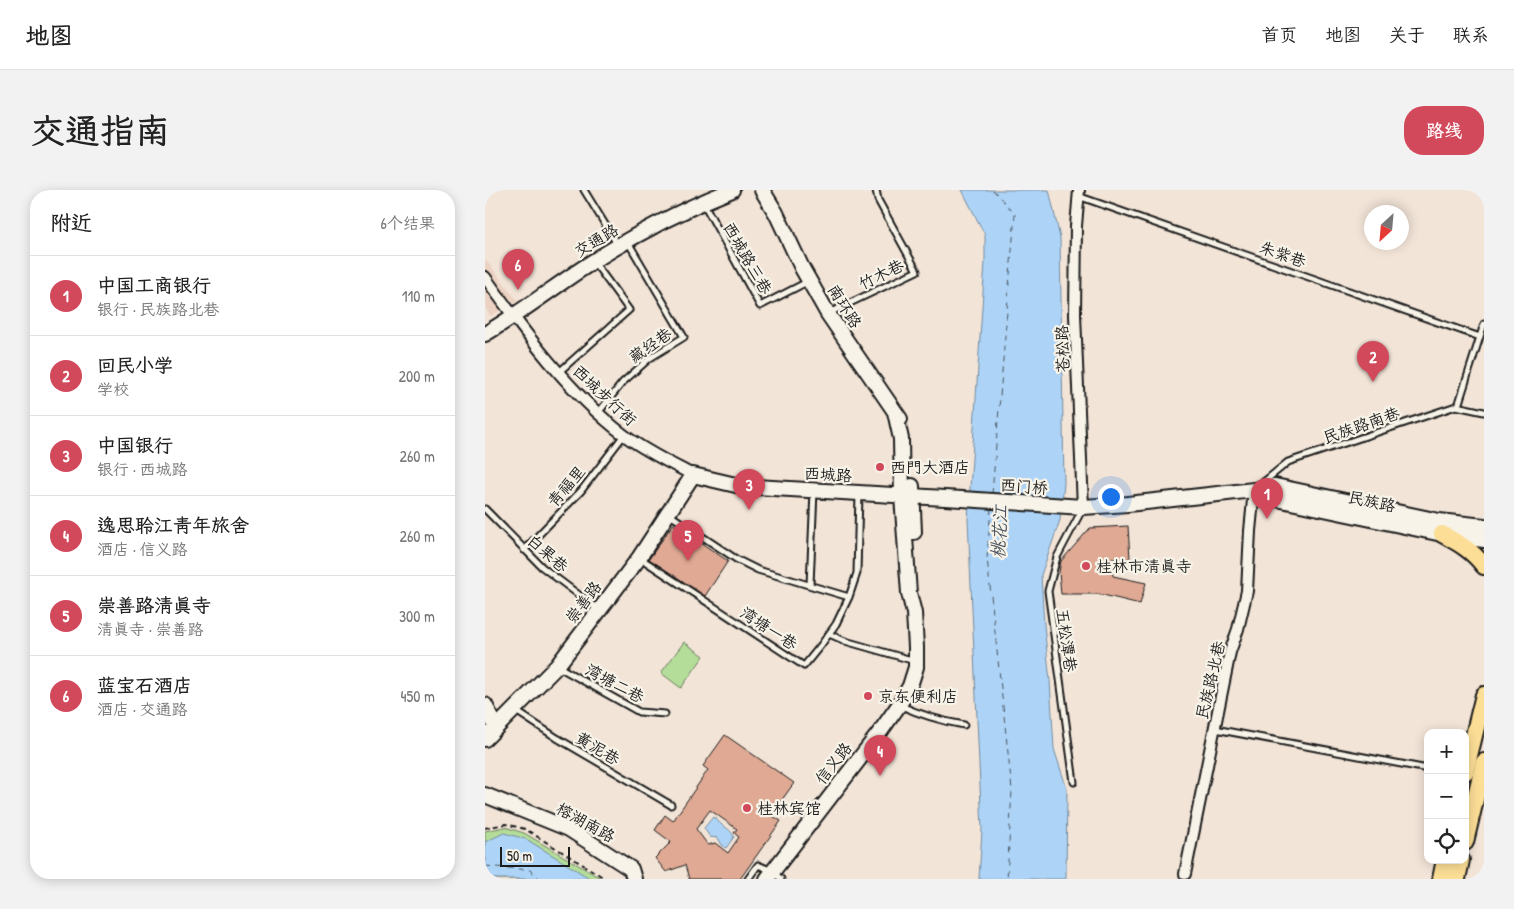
<!DOCTYPE html>
<html lang="zh">
<meta charset="utf-8">
<style>
:root{--surface:#fff;--page:#f2f2f2;--text:#222;--muted:#767676;--line:#e0e0e0;--accent:#d1495b}
body{margin:0;font-family:"Patrick Hand","LXGW WenKai TC",sans-serif;background:var(--page);color:var(--text)}
.controls{position:absolute;right:15px;bottom:15px;display:grid;overflow:hidden;border-radius:10px;box-shadow:0 2px 12px #0003}
.controls button{width:45px;height:45px;display:grid;place-items:center;padding:0;border:0;border-bottom:1px solid var(--line);background:var(--surface);color:var(--text);font:25px sans-serif}
.compass{position:absolute;left:879px;top:15px;width:45px;height:45px;border-radius:50%;background:var(--surface);box-shadow:0 2px 12px #0003;rotate:206deg}
.scale{position:absolute;left:15px;bottom:12px;width:70px;box-sizing:border-box;padding-left:5px;border:2px solid #1c1c1c;border-top:0;font-size:14px;line-height:18px;white-space:nowrap;color:#1c1c1c;-webkit-text-stroke:4px #f7f3e8;paint-order:stroke}
.you{position:absolute;left:625px;top:306px;width:18px;height:18px;margin:-12px;border:4px solid #fff;border-radius:50%;background:#1a73e8;box-shadow:0 0 0 8px #1a73e833}
.badge{display:grid;place-items:center;width:32px;height:32px;border-radius:50%;background:var(--accent);color:#fff;font-size:16px;font-weight:700}
.pin{position:absolute;translate:-50% -41px;filter:drop-shadow(0 1px 2px #0008)}
.pin::after{content:'';position:absolute;top:26px;width:18px;height:15px;background:inherit;clip-path:polygon(0 0,100% 0,50% 100%)}
.list{margin:0;padding:0;list-style:none}
h2{display:flex;justify-content:space-between;align-items:center;height:65px;margin:0;padding:0 20px;font-size:21px}
h2 small{font-size:16px;font-weight:400;color:var(--muted)}
.list li{display:grid;grid-template-columns:32px 1fr auto;gap:15px;align-items:center;box-sizing:border-box;height:80px;padding:0 20px;border-top:1px solid var(--line)}
.list b{display:block;font-size:19px;white-space:nowrap}
.list p{margin:0;font-size:16px;white-space:nowrap;color:var(--muted)}
.list em{font-size:16px;font-style:normal;color:var(--muted)}
.icon{flex:none;width:28px;height:28px;fill:none;stroke:currentColor;stroke-width:2;stroke-linecap:round;stroke-linejoin:round}
.map{position:relative;flex:none;width:999px;height:689px;overflow:hidden;border-radius:20px}
header{display:flex;align-items:center;gap:30px;box-sizing:border-box;height:70px;padding:0 25px;background:var(--surface);border-bottom:1px solid var(--line)}
header strong{font-size:24px}
nav{display:flex;gap:28px;margin-inline-start:auto;font-size:18px}
.intro{display:flex;align-items:center;justify-content:space-between;box-sizing:border-box;height:120px;padding:0 30px}
h1{margin:0;font-size:35px}
.button{padding:12px 22px;border-radius:20px;background:var(--accent);color:#fff;font-size:18px;font-weight:700}
main{display:flex;gap:30px;padding:0 30px}
aside{flex:1;background:var(--surface);border-radius:20px;box-shadow:0 2px 12px #0003}
.map>svg:first-child{display:block}
.built{fill:#ecd2c3}
.green{fill:#b5dd9a;stroke:#687c5b}
.water{fill:#add4f7;stroke:#738a9f}
.lines{fill:none;stroke-linecap:round;stroke-linejoin:round}
.ferry{stroke:#48535e;stroke-width:1;stroke-dasharray:6 5;stroke-linecap:butt}
.building{fill:#dfa994;stroke:#1c1c1c;fill-rule:evenodd}
.lane-casing{stroke:#1c1c1c;stroke-width:9}
.street-casing{stroke:#1c1c1c;stroke-width:14}
.secondary-casing{stroke:#1c1c1c;stroke-width:18}
.primary-casing{stroke:#1c1c1c;stroke-width:20}
.path{stroke:#1c1c1c;stroke-width:2;stroke-dasharray:5 4;stroke-linecap:butt}
.lane{stroke:#f7f3e8;stroke-width:5}
.street{stroke:#f7f3e8;stroke-width:10}
.secondary{stroke:#f7f3e8;stroke-width:14}
.primary{stroke:#fcde96;stroke-width:16}
.poi-dot{fill:#d1495b;stroke:#f7f3e8;stroke-width:2}
.labels{text-anchor:middle;dominant-baseline:central;stroke-width:4.5;stroke-linejoin:round;paint-order:stroke}
.street-label{font-size:16px;fill:#1c1c1c;stroke:#f7f3e8}
.poi-label{font-size:16px;fill:#1c1c1c;stroke:#f7f3e8;text-anchor:start}
.water-label{font-size:18px;font-style:italic;fill:#48535e;stroke:#f7f3e8}
</style>
<header>
<strong>地图</strong>
<nav><a>首页</a><a>地图</a><a>关于</a><a>联系</a></nav>
</header>
<div class="intro"><h1>交通指南</h1><a class="button">路线</a></div>
<main>
<aside>
<h2>附近<small>6个结果</small></h2>
<ul class="list">
<li><span class="badge">1</span><div><b>中国工商银行</b><p>银行 · 民族路北巷</p></div><em>110 m</em></li>
<li><span class="badge">2</span><div><b>回民小学</b><p>学校</p></div><em>200 m</em></li>
<li><span class="badge">3</span><div><b>中国银行</b><p>银行 · 西城路</p></div><em>260 m</em></li>
<li><span class="badge">4</span><div><b>逸思聆江青年旅舍</b><p>酒店 · 信义路</p></div><em>260 m</em></li>
<li><span class="badge">5</span><div><b>崇善路清真寺</b><p>清真寺 · 崇善路</p></div><em>300 m</em></li>
<li><span class="badge">6</span><div><b>蓝宝石酒店</b><p>酒店 · 交通路</p></div><em>450 m</em></li>
</ul>
</aside>
<div class="map">
<svg width="999" height="689" viewBox="0 0 999 689">
<rect width="100%" height="100%" fill="#f2e4d7"/>
<filter id="ink" filterUnits="userSpaceOnUse"><feTurbulence type="fractalNoise" baseFrequency=".02" numOctaves="2"/><feDisplacementMap in="SourceGraphic" scale="10" xChannelSelector="R" yChannelSelector="G"/><feConvolveMatrix kernelMatrix="1 2 1 2 8 2 1 2 1" color-interpolation-filters="sRGB"/></filter>
<g filter="url(#ink)">
<!-- built -->
<path class="built" d="M0,69l33,42 -28,15 -5,-9z"/>
<!-- green -->
<path class="green" d="M199,452l20,14 -23,32 -20,-15z
M20,637l19,6 78,46h-117v-48z"/>
<!-- water -->
<path class="water" d="M477,0h87l11,48 4,246 -4,36 -19,55 3,50 6,56 4,68 13,40 -1,90h-87l3,-49 -14,-311 17,-257v-27z
M228,627c4,2 6,6 9,8 6,4 9,5 12,12l-8,11 -4,-3 -4,-7 -8,-1 -6,-9z
M19,643l22,6 65,40h-106v-37z"/>
<g class="lines">
<!-- ferry -->
<path class="ferry" d="M507,304l23,-280 -22,-24
M506,318l-4,50 25,232 -5,89
M0,676l45,4 10,9"/>
</g>
<!-- building -->
<path class="building" d="M188,334l55,37 -23,35 -56,-37z
M643,336l2,33 -20,-1 3,18 33,7 -6,21 -41,-10h-38l-2,-22 2,-11 29,-33z
M240,545l69,48 -23,32 10,6 -41,58h-51l-4,-14 -19,7 -11,-14 16,-16 -16,-12 10,-15 8,6 35,-51 -5,-4zM225,620l27,19 -3,4 5,4 -11,16 -13,-10 -7,2 -12,-16z"/>
<g class="lines">
<!-- lane casing -->
<g class="lane-casing">
<path id="lane" d="M99,0l33,54
M593,6l402,141
M219,14l56,102 47,-24
M344,123l88,-42 -39,-71 -2,-10
M74,182l70,-62 -35,-48
M973,216l26,-82
M113,223l25,-31 27,-24 34,-21 -56,-95
M775,295l28,-23 168,-56 28,6
M0,319l57,58 57,43
M185,325l66,44 22,11 91,27
M39,360l57,-59 43,-56
M155,368l164,108 17,-21 15,-21 13,-27 8,-24 2,-79
M325,395l4,-94
M344,444l16,7 70,20
M72,476l82,46 26,2
M414,515c22,10 42,16 65,20
M31,521l41,27 114,67
M730,539l213,40
M589,592l-26,-191 9,-34 26,-49
M263,689l10,-14 14,6 9,8"/>
</g>
<!-- street casing -->
<g class="street-casing">
<path id="street" d="M594,0l-3,36 -1,89 8,192
M0,87c39,55 85,117 139,158 21,16 46,28 69,40
M700,684l45,-222 8,-23 9,-38 3,-60 4,-41"/>
</g>
<!-- secondary casing -->
<g class="secondary-casing">
<path id="secondary" d="M277,0l14,23 26,55 26,46 72,105
M0,144c32,-19 61,-41 92,-62 49,-33 101,-61 155,-82
M427,296l2,46
M769,300l21,-4 164,35 45,5
M0,515l11,22
M0,549l72,-73 82,-108 54,-83 47,11 222,13 121,8 45,-3 126,-14 18,8 170,36 42,6
M0,605l84,34 62,40 3,10
M282,689l113,-147 19,-27 11,-19 6,-19v-20l-2,-34 -5,-20 -7,-97 -1,-57 -6,-27"/>
</g>
<!-- primary casing -->
<g class="primary-casing">
<path id="primary" d="M957,344c17,9 31,17 42,32
M980,582l19,-77
M980,652l19,-80
M956,689l4,-19
M972,689l4,-19"/>
</g>
<!-- path -->
<path class="path" d="M0,638l21,-4 19,5 81,50"/>
<!-- lane -->
<use href="#lane" class="lane"/>
<!-- street -->
<use href="#street" class="street"/>
<!-- secondary -->
<use href="#secondary" class="secondary"/>
<!-- primary -->
<use href="#primary" class="primary"/>
</g>
</g>
<!-- markers -->
<g class="poi-dot">
<circle cx="395" cy="277" r="5"/>
<circle cx="601" cy="376" r="5"/>
<circle cx="383" cy="506" r="5"/>
<circle cx="262" cy="618" r="5"/>
</g>
<g class="labels">
<!-- street labels -->
<g class="street-label">
<text transform="translate(111 50) rotate(-31)">交通路</text>
<text transform="translate(798 64) rotate(19)">朱紫巷</text>
<text transform="translate(263 68) rotate(60)">西城路三巷</text>
<text transform="translate(396 84) rotate(-26)">竹木巷</text>
<text transform="translate(360 116) rotate(58)">南环路</text>
<text transform="translate(165 155) rotate(-35)">藏经巷</text>
<text transform="translate(577 159) rotate(-92)">苍松路</text>
<text transform="translate(120 205) rotate(43)">西城步行街</text>
<text transform="translate(876 235) rotate(-19)">民族路南巷</text>
<text transform="translate(343 284) rotate(3)">西城路</text>
<text transform="translate(81 296) rotate(-49)">青福里</text>
<text transform="translate(539 296) rotate(4)">西门桥</text>
<text transform="translate(887 311) rotate(12)">民族路</text>
<text transform="translate(63 363) rotate(41)">白果巷</text>
<text transform="translate(98 412) rotate(-53)">崇善路</text>
<text transform="translate(284 438) rotate(33)">湾塘一巷</text>
<text transform="translate(582 450) rotate(82)">五松潭巷</text>
<text transform="translate(725 490) rotate(-77)">民族路北巷</text>
<text transform="translate(130 493) rotate(28)">湾塘二巷</text>
<text transform="translate(113 558) rotate(31)">黄泥巷</text>
<text transform="translate(348 573) rotate(-52)">信义路</text>
<text transform="translate(101 632) rotate(29)">榕湖南路</text>
</g>
<!-- poi labels -->
<g class="poi-label">
<text x="405" y="277">西門大酒店</text>
<text x="611" y="376">桂林市清真寺</text>
<text x="393" y="506">京东便利店</text>
<text x="272" y="618">桂林宾馆</text>
</g>
<!-- water labels -->
<g class="water-label">
<text transform="translate(514 342) rotate(-87)">桃花江</text>
</g>
</g>
</svg>
<div class="controls">
<button>+</button>
<button>−</button>
<button><svg class="icon" aria-label="locate" viewBox="0 0 24 24"><circle cx="12" cy="12" r="6"/><path d="M12 2v4M12 18v4M2 12h4M18 12h4"/></svg></button>
</div>
<svg class="compass" viewBox="-18 -18 36 36"><path d="M0-13l5 13h-10z" fill="#e53935"/><path d="M0 13l5-13h-10z" fill="#767676"/></svg>
<div class="scale">50 m</div>
<div class="you"></div>
<div class="pin badge" style="left:782px;top:329px">1</div>
<div class="pin badge" style="left:888px;top:192px">2</div>
<div class="pin badge" style="left:264px;top:320px">3</div>
<div class="pin badge" style="left:395px;top:586px">4</div>
<div class="pin badge" style="left:203px;top:371px">5</div>
<div class="pin badge" style="left:33px;top:100px">6</div>
</div>
</main>
